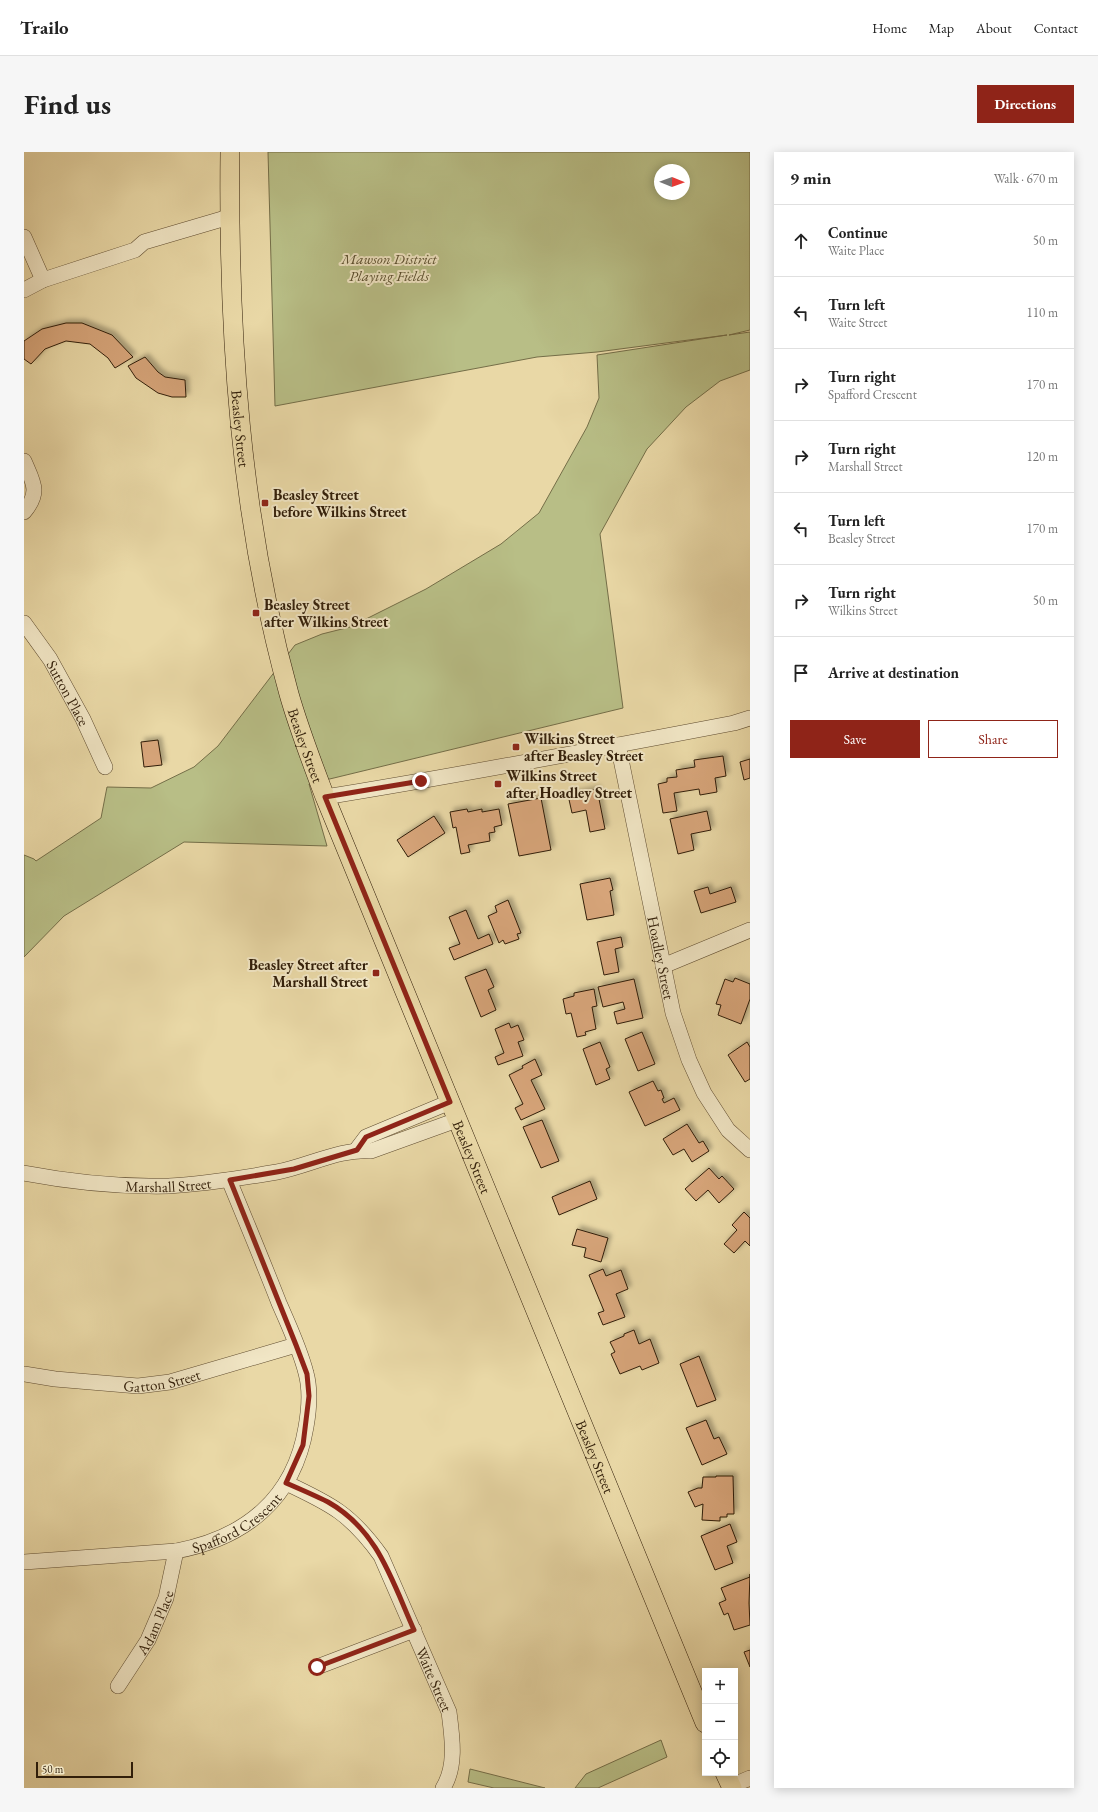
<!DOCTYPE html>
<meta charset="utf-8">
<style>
:root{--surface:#fff;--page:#f6f6f6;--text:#222;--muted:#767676;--line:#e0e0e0;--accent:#8f2418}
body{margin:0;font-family:"EB Garamond",serif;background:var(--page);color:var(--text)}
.controls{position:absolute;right:12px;bottom:12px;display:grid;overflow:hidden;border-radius:0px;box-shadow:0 2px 10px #0003}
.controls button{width:36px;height:36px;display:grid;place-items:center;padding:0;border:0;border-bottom:1px solid var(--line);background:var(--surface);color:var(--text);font:20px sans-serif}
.compass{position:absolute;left:630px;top:12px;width:36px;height:36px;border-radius:50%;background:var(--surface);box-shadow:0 2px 10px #0003;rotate:91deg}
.scale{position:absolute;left:12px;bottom:10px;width:97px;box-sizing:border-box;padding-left:4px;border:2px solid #311e09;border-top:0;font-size:11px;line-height:14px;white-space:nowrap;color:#311e09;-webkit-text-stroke:3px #f1e6c5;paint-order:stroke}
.stop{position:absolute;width:12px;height:12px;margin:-9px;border:3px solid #8f2418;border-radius:50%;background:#fff}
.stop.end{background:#8f2418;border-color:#fff;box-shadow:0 1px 4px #0008}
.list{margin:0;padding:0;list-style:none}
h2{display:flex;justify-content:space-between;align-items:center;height:52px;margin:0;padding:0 16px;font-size:17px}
h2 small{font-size:13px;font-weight:400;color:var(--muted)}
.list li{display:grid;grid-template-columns:26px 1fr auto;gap:12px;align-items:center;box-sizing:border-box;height:72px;padding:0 16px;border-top:1px solid var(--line)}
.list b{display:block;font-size:15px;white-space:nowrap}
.list p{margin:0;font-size:13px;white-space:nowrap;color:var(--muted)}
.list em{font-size:13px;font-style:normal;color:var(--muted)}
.actions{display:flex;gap:8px;padding:12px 16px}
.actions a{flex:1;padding:9px 0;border:1px solid var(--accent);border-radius:0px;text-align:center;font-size:14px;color:var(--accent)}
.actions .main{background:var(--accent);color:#fff}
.icon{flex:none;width:22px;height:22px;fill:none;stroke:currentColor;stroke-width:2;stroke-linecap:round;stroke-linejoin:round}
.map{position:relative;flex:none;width:726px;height:1636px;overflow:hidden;border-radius:0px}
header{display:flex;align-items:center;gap:24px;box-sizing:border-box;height:56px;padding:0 20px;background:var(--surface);border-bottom:1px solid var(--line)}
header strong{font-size:19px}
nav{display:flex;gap:22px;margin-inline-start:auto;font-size:14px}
.intro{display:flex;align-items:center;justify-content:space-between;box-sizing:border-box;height:96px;padding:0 24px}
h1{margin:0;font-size:28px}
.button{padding:10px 18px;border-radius:0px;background:var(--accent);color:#fff;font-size:14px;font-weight:700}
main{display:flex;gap:24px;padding:0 24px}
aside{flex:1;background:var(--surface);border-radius:0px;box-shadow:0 2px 10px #0003}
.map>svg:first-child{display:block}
.green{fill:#b8be86;stroke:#746e48;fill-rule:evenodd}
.building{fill:#d6a479;stroke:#311e09;filter:url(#shadow)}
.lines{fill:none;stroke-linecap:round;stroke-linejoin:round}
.minor-casing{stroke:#5f4c30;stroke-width:16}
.major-casing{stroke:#311e09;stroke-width:20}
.minor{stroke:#f1e6c5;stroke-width:15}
.major{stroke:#e9d8a6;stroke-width:19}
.route{stroke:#8f2418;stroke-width:5}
.poi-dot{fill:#8f2418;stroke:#f1e6c5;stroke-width:1.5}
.labels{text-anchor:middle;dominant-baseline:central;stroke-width:4;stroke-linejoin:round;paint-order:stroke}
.park-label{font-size:15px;font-style:italic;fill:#5a4e2e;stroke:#f1e6c5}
.street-label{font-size:15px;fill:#311e09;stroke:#f1e6c5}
.poi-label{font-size:15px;font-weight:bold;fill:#311e09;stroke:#f1e6c5;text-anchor:start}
</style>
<header>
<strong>Trailo</strong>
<nav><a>Home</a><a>Map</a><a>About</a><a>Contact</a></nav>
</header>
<div class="intro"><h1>Find us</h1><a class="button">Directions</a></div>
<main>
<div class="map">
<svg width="726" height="1636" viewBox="0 0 726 1636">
<defs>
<filter id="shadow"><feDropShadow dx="3.5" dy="-3.5" stdDeviation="2" flood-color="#0004"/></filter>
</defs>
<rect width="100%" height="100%" fill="#e9d8a6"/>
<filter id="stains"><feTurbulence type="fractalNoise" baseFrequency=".005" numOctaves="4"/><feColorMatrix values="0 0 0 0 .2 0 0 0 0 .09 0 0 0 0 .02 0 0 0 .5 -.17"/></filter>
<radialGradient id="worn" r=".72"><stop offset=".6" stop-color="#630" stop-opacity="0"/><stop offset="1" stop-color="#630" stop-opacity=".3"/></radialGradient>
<!-- green -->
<path class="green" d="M244,0h482v178l-21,5 21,-3v38l-30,11 -34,26 -39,42 -47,85 23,174 -314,76 18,62 -143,-4 -120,74 -40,41v-102l10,4 2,2 65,-43 6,-31 44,1 43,-21 24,-21 77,-101 27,-11 28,-7 76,-38 75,-45 38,-31 48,-86 12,-29 -2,-43 130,-20 -130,17 -60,5 -262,49zM636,18h24v24h-24z
M637,1588l6,17 -69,31h-23l11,-14z
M446,1617l75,19h-51l-26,-6z"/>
<!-- building -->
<path class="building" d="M42,171h16l30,12 21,22 -18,11 -7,-10 -18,-14 -24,-3 -21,8 -14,15 -7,-5v-18l18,-12z
M121,205l13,15 7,5 20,3 1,17h-14l-14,-4 -22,-15 -8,-12z
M134,588l4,25 -18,2 -3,-25z
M699,604l3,20 -11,2 2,14 -17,3 -1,-6 -25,4 3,18 -14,2 -5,-29 9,-2v-4l10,-1 -1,-7 19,-3 -1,-7z
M726,607v19l-6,2 -4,-18z
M573,637l8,40 -15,3 -4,-22 -14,3 -4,-18z
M517,646l10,52 -32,6 -11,-52z
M443,657l1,3 14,-3v3l17,-3 3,16 -8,2 1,5 -6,1 1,8 -22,4 2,7 -9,2 -5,-27 -3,1 -3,-16z
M683,659l4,19 -20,4 3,16 -16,4 -8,-35z
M410,664l11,17 -37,24 -11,-17z
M586,726l3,12 -3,1 4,24 -27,5 -7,-36z
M684,735l2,7 21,-7 5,15 -35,11 -7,-22z
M484,748l13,33 -4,1 2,5 -14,5 -2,-4 -4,3 -11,-27 9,-4 -2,-6z
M442,758l12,29 11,-5 4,10 -39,16 -5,-12 11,-4 -11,-27z
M597,785l2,10 -8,2 4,23 -15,3 -7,-33z
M462,817l8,18 -6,3 8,20 -15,7 -16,-40z
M711,826l15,6v15l-9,25 -23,-9 3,-10 -5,-1 9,-25 8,3z
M610,827l9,39 -26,6 -3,-12 11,-3 -2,-7 -20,5 -5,-20z
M570,837l3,17 -5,1 4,22 -11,3 1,3 -9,2 -6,-24 -5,1 -3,-15 11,-3v-3z
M485,871l2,5 7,-3 6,15 -6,2 5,14 -25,9 -3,-8 9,-4 -9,-24z
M618,880l13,32 -17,7 -13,-32z
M576,890l10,25 -4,2 4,10 -14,6 -13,-36z
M723,890l3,5v32l-5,3 -17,-27z
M511,907l7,16 -11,5 14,29 -24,11 -6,-12 8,-4 -14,-29 14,-7 -1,-2z
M629,929l5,10 3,-1 3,8 -2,1 2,4 10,-5 6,12 -35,16 -16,-34z
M518,968l17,41 -18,7 -18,-41z
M663,972l12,19 4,-2 6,10 -17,11 -8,-13 -11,6 -10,-16z
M685,1016l10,11 3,-3 12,13 -15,14 -11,-13 -12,11 -11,-12z
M566,1029l7,18 -38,16 -7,-18z
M720,1060l6,6v28l-5,-5 -11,12 -10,-9 13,-14 -5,-5z
M553,1077l31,9 -7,24 -17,-5 2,-9 -14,-3z
M579,1117l3,7 15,-6 7,19 -12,5 9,23 -22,8 -5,-12 6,-2 -15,-36z
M610,1178l5,14 11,-5 9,24 -17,7 -2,-4 -20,8 -9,-20 4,-2 -5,-10 14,-6v-2z
M675,1204l17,44 -19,7 -17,-43z
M682,1268l8,19 5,-2 8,17 -25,11 -16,-37z
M692,1324h17l1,38h-7v3h-7v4l-18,-1 1,-16 -8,3 -7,-15 10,-4h4l1,-11h13z
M706,1372l7,18 -10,4 6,17 -18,7 -14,-34z
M726,1422l-1,29 1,22 -16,5 -6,-17 -4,2 -5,-12 7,-3 -5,-12 29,-11z
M726,1498v17l-6,-15z"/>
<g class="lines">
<!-- minor casing -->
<g class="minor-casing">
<g id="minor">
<path d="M0,85l19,43"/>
<path d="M0,138l19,-10 92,-30 9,-8 85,-25"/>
<path d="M0,309c9,21 17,31 0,51"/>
<path id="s1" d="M0,471l26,36 33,60 22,48"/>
<path id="s2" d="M594,593l55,268 16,47 15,33 24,37 22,20"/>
<path d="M301,645c137,-22 273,-48 409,-74l16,-5"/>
<path d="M639,814l87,-36"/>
<path d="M333,997l9,-12 84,-35"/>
<path id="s3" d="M0,1021c47,9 97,14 145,13 36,-2 73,-8 108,-14 31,-6 64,-24 94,-21l86,-31"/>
<path id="s4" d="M0,1222l31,5 83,7 32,-4 126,-37"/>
<path id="s5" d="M262,1331c45,21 65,31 95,73l68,156c3,24 8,54 -6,76"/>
<path id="s6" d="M0,1410l152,-11c69,-13 118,-52 130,-124 3,-17 5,-36 0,-54 -6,-24 -17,-47 -27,-70 -16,-41 -33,-82 -50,-123"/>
<path d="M293,1515l97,-37"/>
<path id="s7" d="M94,1534l30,-46 18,-42 10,-47"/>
<path d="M707,1634l19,-8"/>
</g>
</g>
<!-- major casing -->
<g class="major-casing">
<g id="major">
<path id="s8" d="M206,0c-2,182 10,366 59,542 10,35 23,69 36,103l380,926"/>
<path d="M701,1621l7,15"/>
</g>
</g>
<!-- minor -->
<use href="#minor" class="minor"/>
<!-- major -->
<use href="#major" class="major"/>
</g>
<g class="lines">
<!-- route -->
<path class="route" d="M293,1515l97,-37c-22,-49 -36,-100 -86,-128 -14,-7 -28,-13 -42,-19l17,-38 6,-49 -2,-22 -11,-29 -66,-165 64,-11 63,-19 9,-13 84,-35 -125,-305 96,-16"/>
</g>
<!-- markers -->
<g class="poi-dot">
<rect x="237" y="347" width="8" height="8" rx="2"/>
<rect x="228" y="457" width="8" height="8" rx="2"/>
<rect x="488" y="591" width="8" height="8" rx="2"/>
<rect x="470" y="628" width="8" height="8" rx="2"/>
<rect x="348" y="817" width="8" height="8" rx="2"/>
</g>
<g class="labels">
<!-- park labels -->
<g class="park-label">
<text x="365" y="106">Mawson District<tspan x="365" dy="17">Playing Fields</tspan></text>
</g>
<!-- street labels -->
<g class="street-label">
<text stroke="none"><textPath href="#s8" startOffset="277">Beasley Street</textPath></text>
<text stroke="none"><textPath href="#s1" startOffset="83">Sutton Place</textPath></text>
<text stroke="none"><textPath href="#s8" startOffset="601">Beasley Street</textPath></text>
<text stroke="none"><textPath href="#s2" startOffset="217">Hoadley Street</textPath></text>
<text stroke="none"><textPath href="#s8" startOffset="1045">Beasley Street</textPath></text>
<text stroke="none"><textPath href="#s3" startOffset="145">Marshall Street</textPath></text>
<text stroke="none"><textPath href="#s4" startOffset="139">Gatton Street</textPath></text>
<text stroke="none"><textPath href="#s8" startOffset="1369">Beasley Street</textPath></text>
<text stroke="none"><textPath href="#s6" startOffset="220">Spafford Crescent</textPath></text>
<text stroke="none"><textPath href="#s7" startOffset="74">Adam Place</textPath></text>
<text stroke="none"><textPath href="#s5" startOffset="256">Waite Street</textPath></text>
</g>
<!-- poi labels -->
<g class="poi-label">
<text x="249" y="342">Beasley Street<tspan x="249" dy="17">before Wilkins Street</tspan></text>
<text x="240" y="452">Beasley Street<tspan x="240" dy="17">after Wilkins Street</tspan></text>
<text x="500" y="586">Wilkins Street<tspan x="500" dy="17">after Beasley Street</tspan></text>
<text x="482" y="623">Wilkins Street<tspan x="482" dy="17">after Hoadley Street</tspan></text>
<text x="344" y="812" text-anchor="end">Beasley Street after<tspan x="344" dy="17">Marshall Street</tspan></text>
</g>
</g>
<rect width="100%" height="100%" filter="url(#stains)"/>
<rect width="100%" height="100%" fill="url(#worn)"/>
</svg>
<div class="controls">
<button>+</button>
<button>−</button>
<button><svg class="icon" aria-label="locate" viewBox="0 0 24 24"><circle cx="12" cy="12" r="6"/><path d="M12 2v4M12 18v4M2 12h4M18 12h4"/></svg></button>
</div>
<svg class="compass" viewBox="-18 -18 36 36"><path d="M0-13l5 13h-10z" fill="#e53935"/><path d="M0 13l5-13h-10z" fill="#767676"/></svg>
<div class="scale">50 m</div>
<div class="stop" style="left:293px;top:1515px"></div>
<div class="stop end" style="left:397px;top:629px"></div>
</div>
<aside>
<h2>9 min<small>Walk · 670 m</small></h2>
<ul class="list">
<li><svg class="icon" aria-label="ahead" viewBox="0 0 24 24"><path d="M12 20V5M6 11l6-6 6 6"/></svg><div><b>Continue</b><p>Waite Place</p></div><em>50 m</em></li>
<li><svg class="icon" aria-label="left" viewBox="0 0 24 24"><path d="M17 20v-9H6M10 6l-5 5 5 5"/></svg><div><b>Turn left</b><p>Waite Street</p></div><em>110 m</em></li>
<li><svg class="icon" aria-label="right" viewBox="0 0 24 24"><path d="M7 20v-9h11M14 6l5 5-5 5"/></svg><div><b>Turn right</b><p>Spafford Crescent</p></div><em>170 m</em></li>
<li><svg class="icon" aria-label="right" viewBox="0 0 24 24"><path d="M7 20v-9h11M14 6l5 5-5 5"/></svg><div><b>Turn right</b><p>Marshall Street</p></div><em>120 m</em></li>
<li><svg class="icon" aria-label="left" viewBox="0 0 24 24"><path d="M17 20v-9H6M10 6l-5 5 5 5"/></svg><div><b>Turn left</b><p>Beasley Street</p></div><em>170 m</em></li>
<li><svg class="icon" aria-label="right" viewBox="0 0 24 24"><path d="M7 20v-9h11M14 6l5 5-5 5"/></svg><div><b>Turn right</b><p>Wilkins Street</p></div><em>50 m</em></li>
<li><svg class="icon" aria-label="arrive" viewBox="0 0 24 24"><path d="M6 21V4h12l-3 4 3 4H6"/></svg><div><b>Arrive at destination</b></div></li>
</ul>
<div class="actions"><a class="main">Save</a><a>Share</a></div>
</aside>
</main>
